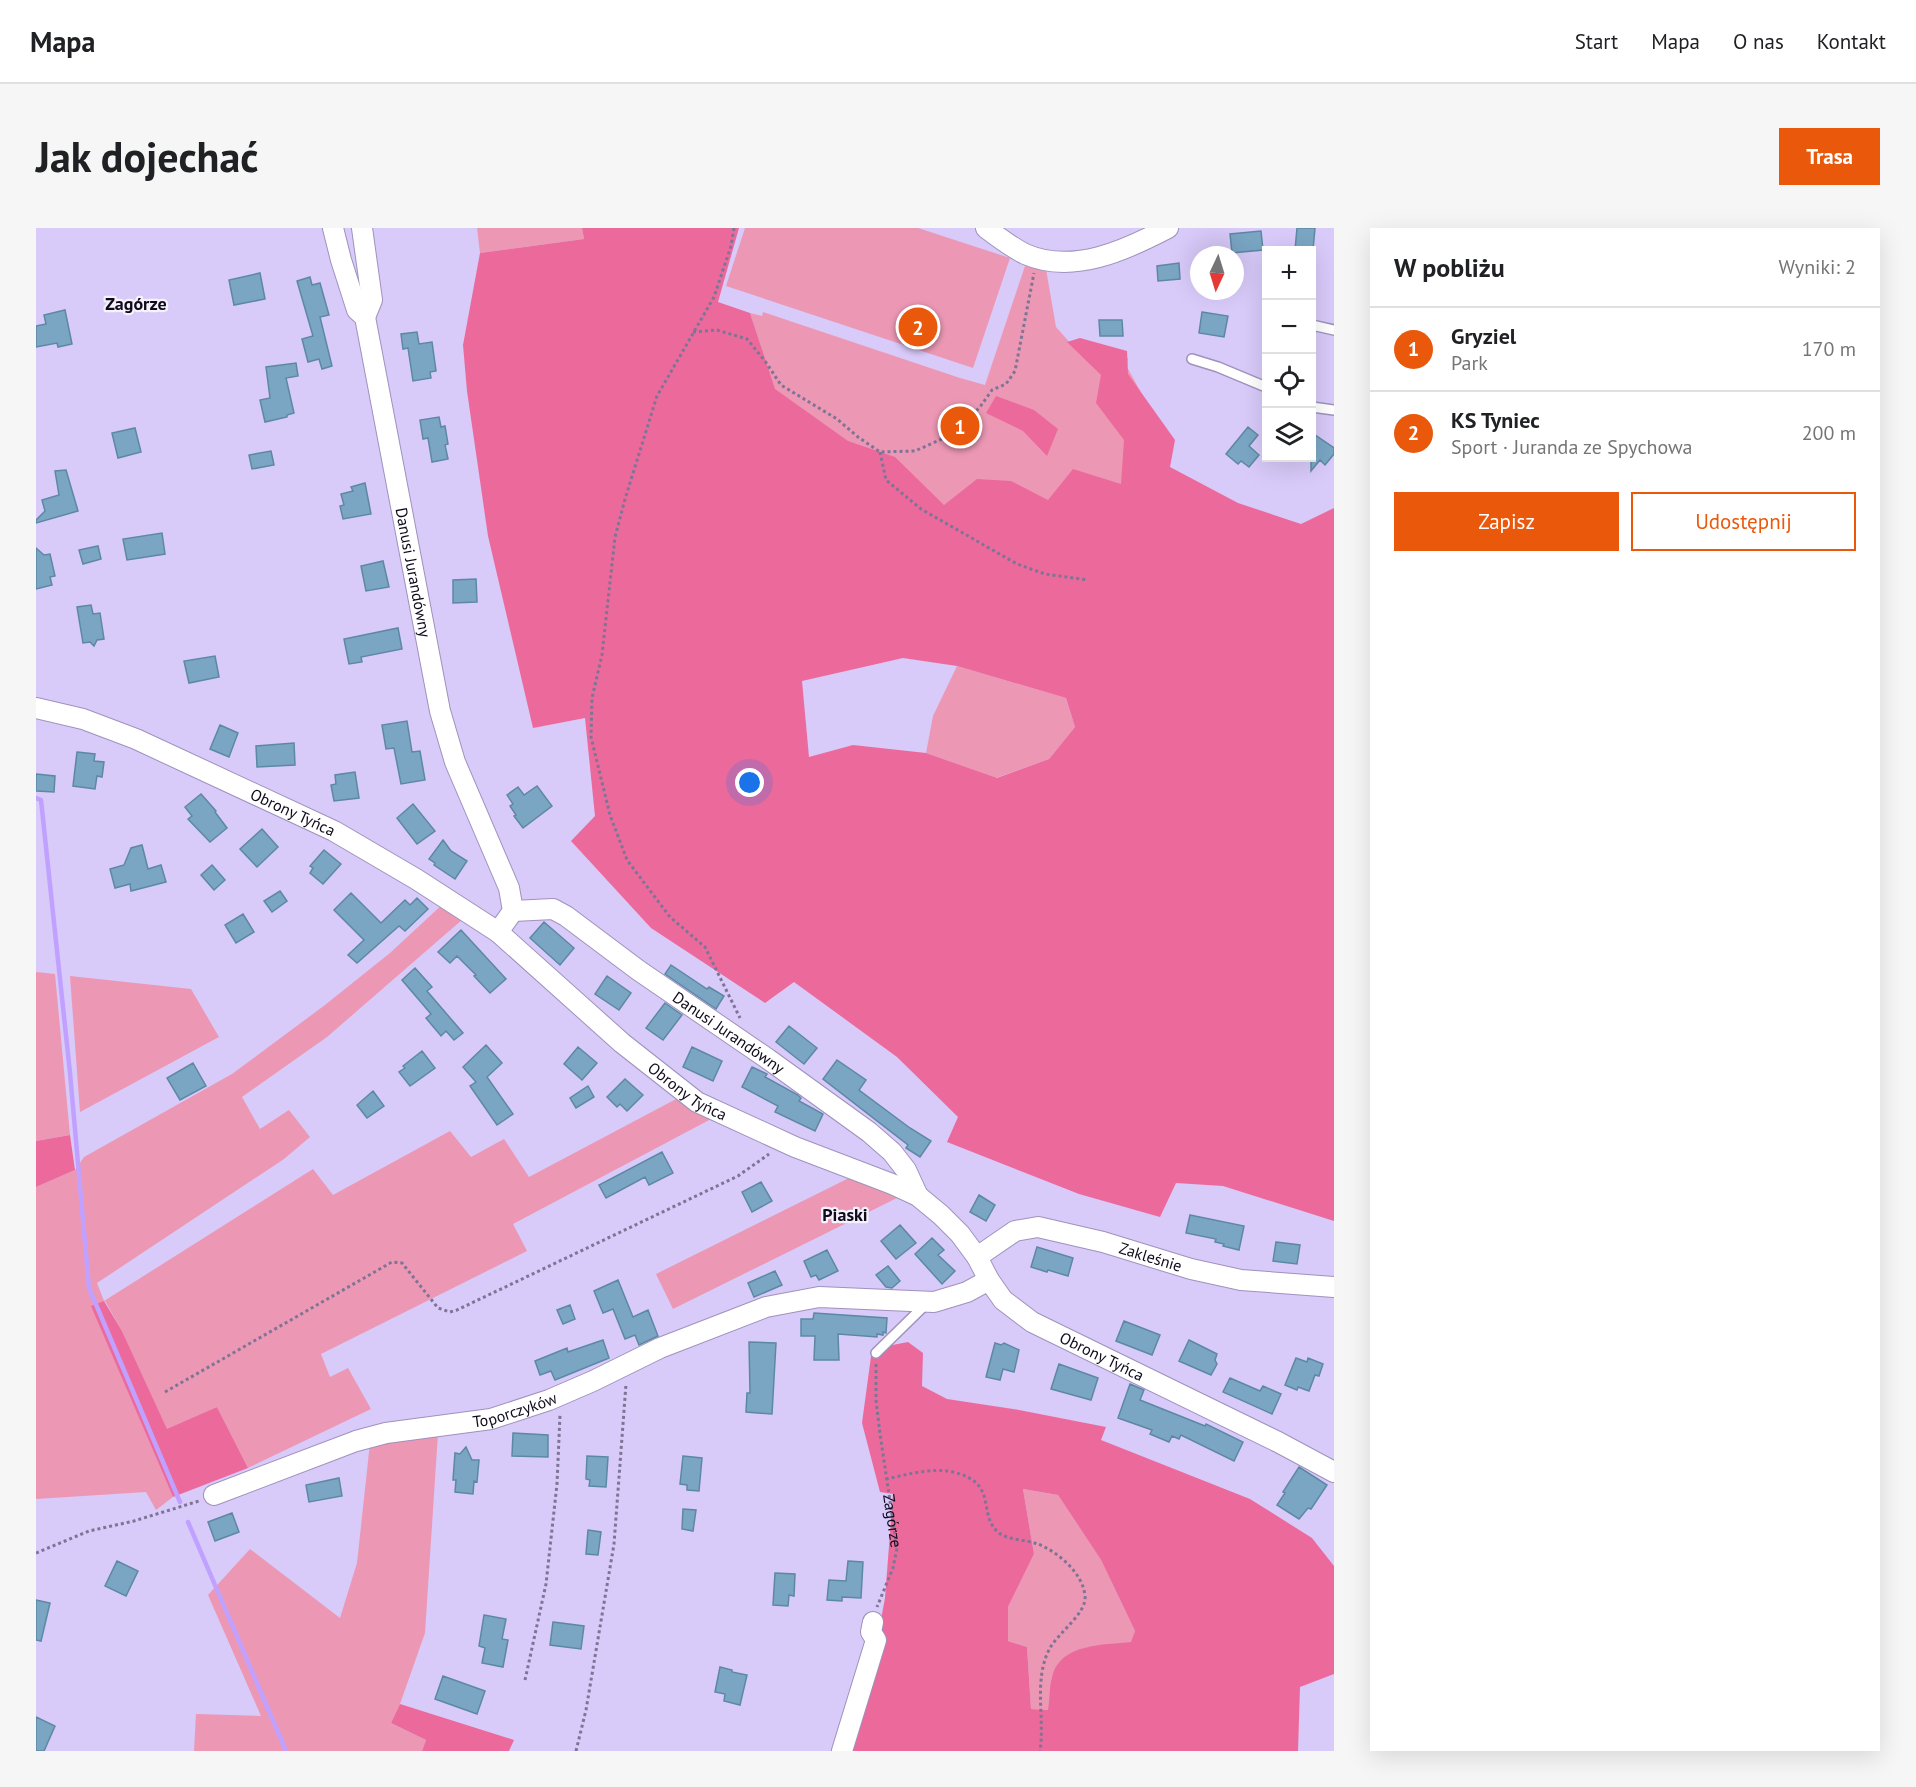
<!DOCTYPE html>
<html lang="pl">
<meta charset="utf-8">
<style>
:root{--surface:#fff;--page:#f6f6f6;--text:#202124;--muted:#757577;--line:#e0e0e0;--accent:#ea580c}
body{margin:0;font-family:"PT Sans",sans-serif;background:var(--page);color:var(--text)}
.controls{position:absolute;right:18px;top:18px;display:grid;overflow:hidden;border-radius:0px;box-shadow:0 6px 24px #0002}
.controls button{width:54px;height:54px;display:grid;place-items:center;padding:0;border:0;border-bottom:2px solid var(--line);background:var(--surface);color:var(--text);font:30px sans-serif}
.compass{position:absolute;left:1154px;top:18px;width:54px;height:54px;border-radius:50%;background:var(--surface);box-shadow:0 6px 24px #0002;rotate:184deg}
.you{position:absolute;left:714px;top:555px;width:21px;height:21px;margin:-15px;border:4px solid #fff;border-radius:50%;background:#1a73e8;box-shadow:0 0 0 9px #1a73e833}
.badge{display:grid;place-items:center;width:39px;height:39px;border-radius:50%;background:var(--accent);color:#fff;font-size:20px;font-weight:700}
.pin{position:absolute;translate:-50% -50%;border:3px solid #fff;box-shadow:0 2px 6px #0006}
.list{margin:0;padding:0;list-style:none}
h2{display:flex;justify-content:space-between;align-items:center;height:78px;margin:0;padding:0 24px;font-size:26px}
h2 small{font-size:20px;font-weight:400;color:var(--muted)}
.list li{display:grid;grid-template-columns:39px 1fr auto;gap:18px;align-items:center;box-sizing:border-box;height:84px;padding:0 24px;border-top:2px solid var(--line)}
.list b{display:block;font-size:22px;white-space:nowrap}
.list p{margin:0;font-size:20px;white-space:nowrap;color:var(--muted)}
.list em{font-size:20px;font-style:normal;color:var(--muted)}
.actions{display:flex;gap:12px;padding:18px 24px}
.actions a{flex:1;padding:14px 0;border:2px solid var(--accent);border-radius:0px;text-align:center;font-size:21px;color:var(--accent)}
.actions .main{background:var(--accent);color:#fff}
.icon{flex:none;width:33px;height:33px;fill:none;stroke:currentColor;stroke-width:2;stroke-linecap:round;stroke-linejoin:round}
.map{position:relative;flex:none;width:1298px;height:1523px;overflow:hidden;border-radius:0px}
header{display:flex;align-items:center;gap:36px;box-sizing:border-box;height:84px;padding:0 30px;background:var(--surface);border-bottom:2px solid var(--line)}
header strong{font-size:28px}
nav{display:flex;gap:33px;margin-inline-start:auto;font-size:21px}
.intro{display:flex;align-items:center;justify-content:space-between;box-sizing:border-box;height:144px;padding:0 36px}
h1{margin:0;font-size:42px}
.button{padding:15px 27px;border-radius:0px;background:var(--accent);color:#fff;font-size:21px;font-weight:700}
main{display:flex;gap:36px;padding:0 36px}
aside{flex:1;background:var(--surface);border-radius:0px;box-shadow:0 6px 24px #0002}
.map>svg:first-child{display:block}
.green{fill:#ec98b4}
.forest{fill:#ec6a9b;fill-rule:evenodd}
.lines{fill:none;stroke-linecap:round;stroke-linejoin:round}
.stream{stroke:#c1a1ff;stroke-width:4.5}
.building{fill:#7aa6c4;stroke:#5d88a5;stroke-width:1.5}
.lane-casing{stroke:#9f92bd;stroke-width:12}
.street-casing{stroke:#9f92bd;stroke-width:22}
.path{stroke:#7e7495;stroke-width:3;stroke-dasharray:3 3;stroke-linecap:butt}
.lane{stroke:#fff;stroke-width:9}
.street{stroke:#fff;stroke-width:20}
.labels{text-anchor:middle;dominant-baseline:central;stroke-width:4.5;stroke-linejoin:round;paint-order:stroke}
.street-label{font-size:16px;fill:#100b1b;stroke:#f5f2fc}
.neighbourhood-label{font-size:18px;font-weight:bold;fill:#100b1b;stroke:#f5f2fc}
</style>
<header>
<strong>Mapa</strong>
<nav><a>Start</a><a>Mapa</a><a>O nas</a><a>Kontakt</a></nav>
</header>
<div class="intro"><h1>Jak dojechać</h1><a class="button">Trasa</a></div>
<main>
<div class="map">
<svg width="1298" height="1523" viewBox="0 0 1298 1523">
<rect width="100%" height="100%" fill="#d8caf9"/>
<!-- green -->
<path class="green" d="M441,0h105l2,11 -104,14z
M709,0h173l92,30 -37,110 -247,-82z
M989,38l21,3 10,58 24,27 48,4 -1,9 28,51 -15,115 -196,-28 -188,-36 5,-122 -11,-34 12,3 1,-4 197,66 25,7z
M921,438l109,32 9,29 -26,32 -53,19 -70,-25 7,-37z
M408,675l19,16 -136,118 -85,60 18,32 29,-19 21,27 -26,22 -187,124 7,18 209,-132 20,26 117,-64 21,26 33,-18 25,38 149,-79 35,20 -200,106 14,27 -206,103 9,23 18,-9 23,41 -123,59 -31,-61 -50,23 -45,-99 -17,-30 -13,6 81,190 -17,13 -10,-18 -110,7v-312l39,-17 9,-13 148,-83 93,-69 65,-52z
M0,744l19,2 15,161 -34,6z
M34,748l121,13 28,48 -139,75z
M817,948l46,21 -226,112 -17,-35z
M402,1205l-13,200 -25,71 -9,19 35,17 -4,11h-228l2,-37 65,2 -53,-121 42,-46 90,69 17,-55 13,-120z
M987,1261l35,6 43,65 34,71 -3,11 -47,6 -33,28 -3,34 -18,-1 -4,-62 -19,-6v-34l26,-53z"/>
<!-- forest -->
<path class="forest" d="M546,0h157l-21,74 32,11 25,76 73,52 47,16 49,48 33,-26 34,2 37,19 25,-31 48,15 3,-44 -28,-37 5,-28 -34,-33 13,-4 47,13 1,23 47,66 -5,27 68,36 63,21 33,-16v713l-111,-35 -47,-3 -16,34 -81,-23 -132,-52 11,-25 -61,-60 -103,-75 -29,21 -114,-75 -80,-87 24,-25 -10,-98 -52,10 -45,-192 -21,-145 -4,-46 17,-92 104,-14zM867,430l54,8 109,32 9,29 -26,32 -52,19 -71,-25 -73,-8 -44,12 -7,-76z
M960,168l38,14 24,19 -11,27 -24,-25 -37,-18z
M34,907l5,35 -39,17v-46z
M68,1073l18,30 45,98 50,-22 31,61 -75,29 -82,-191z
M872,1114l15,11 -1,33 25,13 72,11 87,17 -5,13 149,59 62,39 22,28v108l-34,13 -2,64h-452l27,-88 12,-65 8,-104 -13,-2 -18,-69 10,-74zM987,1261l35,6 43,65 34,71 -4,11c-27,3 -71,1 -79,35 -3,11 -2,23 -4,33l-17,-1 -4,-62 -19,-6v-34l26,-53z
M364,1476l114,36 -5,11h-87l4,-11 -35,-17z"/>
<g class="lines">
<!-- stream -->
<path class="stream" d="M0,570l5,2 29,273 19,215 91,214
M152,1294l98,229"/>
</g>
<!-- building -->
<path class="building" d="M1261,0h18l-2,22h-18z
M1225,3l2,19 -31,3 -2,-19z
M1143,35l1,16 -22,2 -1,-15z
M224,45l5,26 -31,6 -5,-25z
M274,49l2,8 8,-2 9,32 -9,2 12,49 -10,3 -3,-10 -11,3 -6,-23 11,-3 -16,-55z
M29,82l7,34 -14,3 -1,-4 -21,4v-21l10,-2 -2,-9z
M1166,84l26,4 -4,21 -25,-4z
M1063,92h23l1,16h-23z
M381,104l2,12 13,-2 4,29 -6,1 1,6 -18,3 -5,-33 -5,1 -2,-15z
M260,135l2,13 -12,2 8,35 -7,2v2l-22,5 -5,-22 10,-2 -4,-31z
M403,189l2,10 4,-1 3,18 -3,1 3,14 -16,3 -4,-24 -5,1 -3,-19z
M1212,199l10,8 -9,11 10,9 -10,12 -8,-6 -3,3 -12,-10z
M99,200l6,24 -23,6 -6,-25z
M1275,204l23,16v6l-9,11 -5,-5 -9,11z
M235,223l3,14 -22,4 -3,-14z
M30,242l12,41 -42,12v-3l9,-9 -3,-11 17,-5 -4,-24z
M329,255l6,31 -28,5 -3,-13 4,-1 -3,-11 12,-3 -2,-4z
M126,305l3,21 -38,6 -4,-21z
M62,318l3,13 -18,5 -4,-14z
M0,320l8,7 6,-1 5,22 -5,1 2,8 -16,4z
M347,333l6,26 -23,4 -5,-25z
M440,351l1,23 -24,1v-23z
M55,377l2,9 7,-1 4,26 -7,1 -3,6 -4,-4 -7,1 -6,-36z
M362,400l4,21 -41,8 1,5 -13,2 -5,-25z
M179,428l4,21 -30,6 -5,-22z
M371,493l5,31 8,-1 5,29 -24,4 -7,-36 -8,1 -4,-24z
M184,497l18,8 -9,24 -19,-8z
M258,515l1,22 -38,2 -1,-21z
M41,524l18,2 -1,7 10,1 -2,15 -5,-1 -2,13 -22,-3z
M319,544l4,26 -25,3 -3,-16 5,-1 -1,-9z
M0,546l19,2 -1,16 -18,-1z
M501,558l15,20 -29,22 -9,-12 2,-1 -6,-9 3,-2 -6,-9 11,-8 6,8z
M165,566l15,17 -1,1 12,16 -17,14 -22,-23 4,-3 -7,-9z
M377,576l22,27 -18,13 -20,-26z
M226,601l16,18 -21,20 -17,-18z
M407,612l8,11 16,10 -12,18 -21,-14 1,-2 -6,-4z
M106,617l6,24 13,-4 5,17 -35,9 -1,-7 -15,4 -5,-19 14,-4 7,-17z
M288,622l17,14 -18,20 -13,-11 3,-5 -3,-2z
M176,637l13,15 -11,10 -13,-15z
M244,663l7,10 -15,11 -8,-11z
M315,665l30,30 24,-23 5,5 7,-7 11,11 -23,22 -6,-5 -42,37 -9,-8 16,-15 -30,-30z
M207,686l11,18 -18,11 -11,-18z
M508,694l30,26 -14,17 -30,-27z
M425,702l45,49 -16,14 -16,-17 2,-1 -19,-19 -7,7 -12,-11z
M635,737l36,24 2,-2 15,9 -8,13 -51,-35z
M379,740l17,19 -5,4 36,42 -9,7 -8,-9 -5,5 -15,-18 5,-4 -29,-34z
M571,748l24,17 -12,17 -24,-16z
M629,775l17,12 -19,25 -17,-12z
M753,798l28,22 -13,16 -28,-22z
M450,817l16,18 -15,14 26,37 -16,11 -27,-39 6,-4 -13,-15z
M542,819l19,16 -15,17 -18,-16z
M656,819l30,14 -9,20 -30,-14z
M386,823l13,17 -25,18 -11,-14 6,-4 -2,-2z
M801,832l29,20 -7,10 51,38 21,13 -11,16 -14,-9 2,-3 -85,-66z
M157,835l13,23 -26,14 -13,-22z
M716,839l15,7 -2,3 33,18 3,3 -2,3 24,13 -8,17 -40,-19 3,-6 -36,-19z
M589,851l18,16 -16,16 -7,-7 -3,3 -10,-10z
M552,858l6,11 -18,11 -6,-10z
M337,863l11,15 -17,12 -10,-13z
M626,924l11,21 -24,12 -4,-8 -39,21 -7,-13z
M725,954l11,19 -20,11 -10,-20z
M943,967l16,10 -9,16 -16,-9z
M1154,987l54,11 -5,24 -16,-4 1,-2 -9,-2 1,-3 -30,-6z
M864,997l16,18 -20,16 -15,-18z
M896,1010l12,12 -6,5 17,16 -13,13 -27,-30z
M1240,1014l24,3 -3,19 -24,-3z
M1001,1019l36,11 -5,18 -20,-6 -1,2 -16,-5z
M791,1022l11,21 -19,9 -3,-5 -5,2 -7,-16z
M852,1038l12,15 -8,7 -6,-1 -10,-12z
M739,1043l7,14 -28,12 -6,-14z
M582,1052l15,37 15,-7 10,26 -19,9 -4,-10 -10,4 -12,-30 -10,4 -9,-22z
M534,1077l5,14 -12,5 -6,-14z
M778,1085l73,5 -1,15 -3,-1v3l-6,-1v3l-39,-3 1,26h-25l1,-24h-14v-17h12z
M1088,1093l36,14 -8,20 -36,-14z
M567,1112l6,18 -54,22 -4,-9 -11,4 -5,-14 32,-13 1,4z
M1153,1112l28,14 -2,6 2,4 -6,11 -32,-14z
M713,1114l27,1 -4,71 -26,-2 1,-19h3z
M959,1115l6,2 3,-2 15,7 -5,22 -11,-3 -3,11 -14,-3z
M1260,1130l11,4 1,-4 15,6 -4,12 -4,-1 -6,16 -11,-4 -1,3 -12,-5z
M1023,1136l39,14 -7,22 -40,-11z
M1194,1150l30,13 3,-5 18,8 -9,20 -49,-22z
M1094,1156l14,6 -4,10 65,26 1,-2 37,18 -9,19 -53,-26 -2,4 -7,-3 -3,6 -19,-8 2,-4 -34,-12z
M477,1205l35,2v22l-36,-1z
M430,1219l6,13h7l-2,22 -3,-1 -1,13 -18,-2 1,-12h-3l2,-27 5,1z
M551,1228l21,1 -2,30 -17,-1 1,-6 -4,-1z
M647,1228l19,2 -3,33 -12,-1v-5l-7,-1z
M1263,1239l28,18 -16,24 -3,-1 -9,11 -22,-14 8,-12 -2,-1z
M303,1250l3,18 -33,6 -3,-17z
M647,1281l13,1 -3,21 -11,-2z
M196,1285l7,19 -24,9 -7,-19z
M552,1302l13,2 -3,23 -12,-1z
M81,1333l21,10 -12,25 -21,-10z
M812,1333l15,1 -2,36 -19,-1v4l-15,-1 2,-20 17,1z
M739,1345l20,1 -1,22 -5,-1 -1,11 -15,-1z
M0,1372l14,3 -9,38 -5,-1z
M448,1387l22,4 -4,20 6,1 -5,27 -21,-4 3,-15 -6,-2z
M517,1394l31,4 -3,23 -31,-4z
M684,1439l12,3v2l15,3 -7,30 -16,-4 1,-7 -10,-2z
M407,1448l42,15 -8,23 -42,-15z
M0,1489l19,9 -11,25h-8z"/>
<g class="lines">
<!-- lane casing -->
<g class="lane-casing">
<path id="lane" d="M1276,97l22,5
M1156,131l26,8 48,20
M1276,179l22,3
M840,1125l50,-49"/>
</g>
<!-- street casing -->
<g class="street-casing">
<g id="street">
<path id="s2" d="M297,0l8,32 16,50 8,7 75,394 15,51 54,126 4,23 -15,21"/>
<path d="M326,0l10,72 -7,17"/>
<path d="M950,0c12,9 25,19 39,26 48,21 101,-4 143,-26"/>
<path id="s3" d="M0,480l47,11 53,20 198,92 82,48 82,53 124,111 75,59 98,45 97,37 26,12 23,19 19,19 17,23 12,23 14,20 29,22 246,120 56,30"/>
<path id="s4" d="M477,683l40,-2 13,7 72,54 130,89 101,73 23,20 14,18 12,26"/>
<path id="s5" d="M941,1029l38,-26 23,-4 65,15 88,27 50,11 93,7"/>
<path id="s6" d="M178,1267l142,-54 30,-8 105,-14 58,-19 44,-19 67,-33 106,-41 53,-10 115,5 33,-10 22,-12"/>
<path d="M806,1523l34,-111 -5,-8 2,-10"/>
</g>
</g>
<!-- path -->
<g class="path">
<path d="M698,0l-3,18 -17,51 -57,99 -32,103 -10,38 -13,118 -10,43 -1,39 19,78 17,45 43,57 35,30 35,71"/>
<path d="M657,104l24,-2 30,9 18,22 16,24 56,34 21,18 22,15 35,-1 38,-17 27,-27 12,-17 14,-6 9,-13 19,-98"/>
<path d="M844,224l6,28 35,29 96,55 28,10 43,6"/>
<path id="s1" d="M840,1136v36l4,34 17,114 -4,20 -16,39"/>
<path d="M129,1164l227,-130 10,1 36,45 12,4 7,-2 281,-134 31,-22"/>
<path d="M850,1251c19,-4 47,-12 67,-7 47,11 23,42 46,61 9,7 28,7 39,11 20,8 45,29 47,52 2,17 -26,36 -35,52 -17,31 -5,69 -10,103"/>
<path d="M0,1325l53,-22 45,-10 65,-20"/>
<path d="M489,1452l21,-96 11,-100 3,-69"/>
<path d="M540,1523l10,-41 28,-166 12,-160"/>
</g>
<!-- lane -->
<use href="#lane" class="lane"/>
<!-- street -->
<use href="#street" class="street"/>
</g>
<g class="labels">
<!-- street labels -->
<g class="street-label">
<text stroke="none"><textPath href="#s2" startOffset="356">Danusi Jurandówny</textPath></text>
<text stroke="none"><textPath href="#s3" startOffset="278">Obrony Tyńca</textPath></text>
<text stroke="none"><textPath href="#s4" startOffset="255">Danusi Jurandówny</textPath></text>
<text stroke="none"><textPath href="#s3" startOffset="764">Obrony Tyńca</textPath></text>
<text stroke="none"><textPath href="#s5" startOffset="186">Zakleśnie</textPath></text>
<text stroke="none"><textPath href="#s3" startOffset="1268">Obrony Tyńca</textPath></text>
<text stroke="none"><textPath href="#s6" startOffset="314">Toporczyków</textPath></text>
<text stroke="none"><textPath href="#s1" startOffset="158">Zagórze</textPath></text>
</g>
<!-- neighbourhood labels -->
<g class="neighbourhood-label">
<text x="100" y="75">Zagórze</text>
<text x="809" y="986">Piaski</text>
</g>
</g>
</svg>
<div class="controls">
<button>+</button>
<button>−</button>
<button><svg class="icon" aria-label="locate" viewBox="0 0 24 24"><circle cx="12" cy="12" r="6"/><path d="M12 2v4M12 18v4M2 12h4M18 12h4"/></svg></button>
<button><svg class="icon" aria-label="layers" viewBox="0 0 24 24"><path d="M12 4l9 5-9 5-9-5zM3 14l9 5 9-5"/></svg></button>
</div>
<svg class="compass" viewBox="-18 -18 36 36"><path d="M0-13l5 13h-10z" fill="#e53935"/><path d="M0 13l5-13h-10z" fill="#757577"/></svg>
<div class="you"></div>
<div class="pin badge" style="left:924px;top:198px">1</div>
<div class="pin badge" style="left:882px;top:99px">2</div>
</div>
<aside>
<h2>W pobliżu<small>Wyniki: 2</small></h2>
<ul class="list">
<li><span class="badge">1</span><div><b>Gryziel</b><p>Park</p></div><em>170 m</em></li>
<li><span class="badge">2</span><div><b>KS Tyniec</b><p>Sport · Juranda ze Spychowa</p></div><em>200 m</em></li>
</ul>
<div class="actions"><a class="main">Zapisz</a><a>Udostępnij</a></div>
</aside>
</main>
